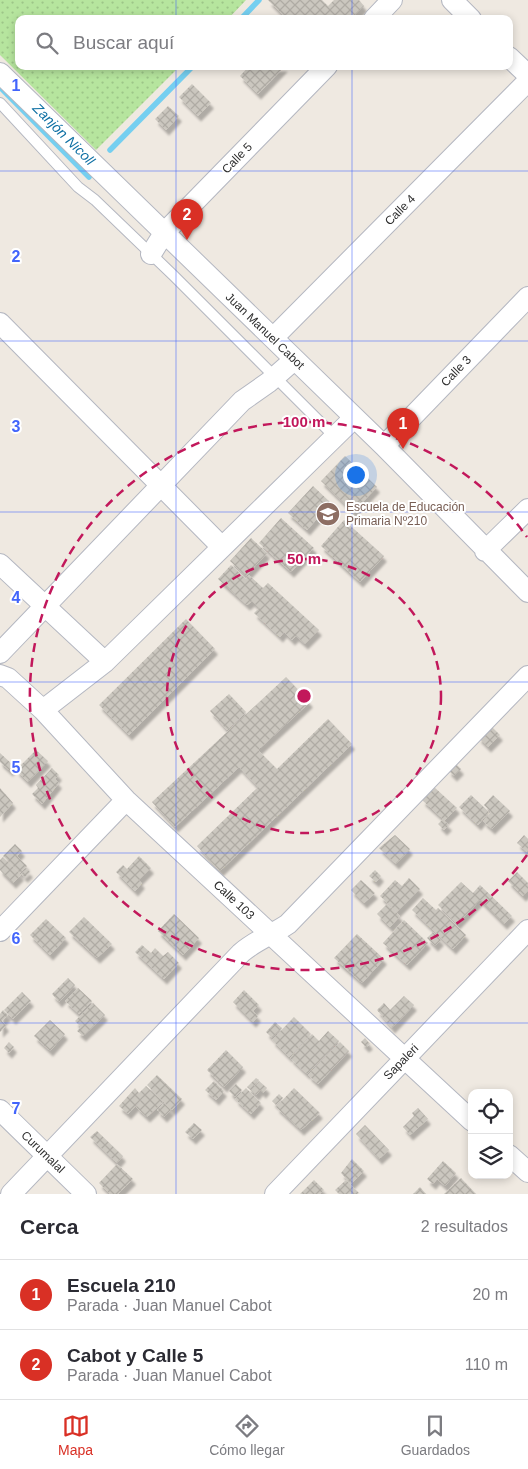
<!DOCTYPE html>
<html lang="es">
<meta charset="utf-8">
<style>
:root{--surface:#fff;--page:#f7f7f7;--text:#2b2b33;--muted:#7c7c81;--line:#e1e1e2;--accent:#d93025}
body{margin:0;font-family:Arial,sans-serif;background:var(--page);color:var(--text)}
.controls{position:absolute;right:15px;bottom:15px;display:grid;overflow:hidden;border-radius:10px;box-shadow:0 2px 8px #0003}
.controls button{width:45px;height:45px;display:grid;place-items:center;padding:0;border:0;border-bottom:1px solid var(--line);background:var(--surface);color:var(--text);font:25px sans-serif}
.you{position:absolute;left:355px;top:474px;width:18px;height:18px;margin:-12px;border:4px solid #fff;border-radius:50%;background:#1a73e8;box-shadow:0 0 0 8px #1a73e833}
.badge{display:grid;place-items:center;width:32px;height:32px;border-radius:50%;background:var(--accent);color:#fff;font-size:16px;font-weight:700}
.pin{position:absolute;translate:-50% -41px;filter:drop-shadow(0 1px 2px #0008)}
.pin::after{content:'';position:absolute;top:26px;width:18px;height:15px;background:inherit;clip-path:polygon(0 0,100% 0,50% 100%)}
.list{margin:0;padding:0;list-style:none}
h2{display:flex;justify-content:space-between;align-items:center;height:65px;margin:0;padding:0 20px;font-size:21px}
h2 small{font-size:16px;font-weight:400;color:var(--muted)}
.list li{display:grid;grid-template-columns:32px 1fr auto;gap:15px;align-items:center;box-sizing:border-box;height:70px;padding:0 20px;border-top:1px solid var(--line)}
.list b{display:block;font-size:19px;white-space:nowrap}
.list p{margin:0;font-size:16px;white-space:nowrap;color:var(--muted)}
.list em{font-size:16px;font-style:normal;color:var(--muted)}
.icon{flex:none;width:28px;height:28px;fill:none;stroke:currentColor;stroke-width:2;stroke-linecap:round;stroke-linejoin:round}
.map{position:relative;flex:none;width:528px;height:1194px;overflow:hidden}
.search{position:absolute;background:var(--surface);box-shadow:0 2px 8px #0003;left:15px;right:15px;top:15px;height:55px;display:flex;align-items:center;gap:12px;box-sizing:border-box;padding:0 18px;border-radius:10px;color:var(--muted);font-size:19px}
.sheet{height:205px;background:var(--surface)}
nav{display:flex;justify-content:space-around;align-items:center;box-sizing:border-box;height:70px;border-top:1px solid var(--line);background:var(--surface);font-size:14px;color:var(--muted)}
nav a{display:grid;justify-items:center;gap:2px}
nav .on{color:var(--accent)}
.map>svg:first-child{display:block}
.park{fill:url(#park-dots)}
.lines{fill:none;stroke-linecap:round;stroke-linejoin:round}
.stream{stroke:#75cff0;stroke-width:5.5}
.building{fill:url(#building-cross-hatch);filter:url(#shadow)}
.service-casing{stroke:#b4b7c1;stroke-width:12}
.minor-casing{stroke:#b4b7c1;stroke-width:22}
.service{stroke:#fff;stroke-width:10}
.minor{stroke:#fff;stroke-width:20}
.grid{fill:none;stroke:#4264fb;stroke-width:1;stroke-opacity:0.55}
.ring{fill:none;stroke:#c2185b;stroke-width:2.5;stroke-dasharray:9 6}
.labels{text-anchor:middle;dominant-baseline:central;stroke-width:4;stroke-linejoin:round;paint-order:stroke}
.street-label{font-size:12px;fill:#2e2e2e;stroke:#fff}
.education-label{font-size:12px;fill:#785e54;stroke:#fff;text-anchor:start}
.water-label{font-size:14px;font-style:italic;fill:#0d6fa3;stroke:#fff}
.grid-label{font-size:16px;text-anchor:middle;font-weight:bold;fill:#4264fb;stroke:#fff;stroke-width:4;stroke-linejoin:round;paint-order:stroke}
.centre{fill:#c2185b;stroke:#fff;stroke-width:2.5}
.ring-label{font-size:15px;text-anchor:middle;font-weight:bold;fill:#c2185b;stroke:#fff;stroke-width:4;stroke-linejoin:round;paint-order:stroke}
</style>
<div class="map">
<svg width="528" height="1194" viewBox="0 0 528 1194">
<defs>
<pattern id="park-dots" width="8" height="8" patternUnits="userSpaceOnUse" patternTransform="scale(1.25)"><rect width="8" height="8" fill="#b6e59e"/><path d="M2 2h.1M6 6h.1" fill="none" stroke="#9dc588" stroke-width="1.8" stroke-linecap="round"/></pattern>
<pattern id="building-cross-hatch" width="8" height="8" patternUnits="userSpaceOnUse" patternTransform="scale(1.25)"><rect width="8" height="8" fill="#cbc7bf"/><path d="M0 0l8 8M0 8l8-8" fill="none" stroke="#afaba4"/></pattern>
<filter id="shadow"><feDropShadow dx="3" dy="5.5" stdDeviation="1" flood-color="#0004"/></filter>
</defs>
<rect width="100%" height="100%" fill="#efe9e1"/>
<!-- park -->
<path class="park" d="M0,0h246l-18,19h-209v47h161l-84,84 -96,-95z"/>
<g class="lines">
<!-- stream -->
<path class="stream" d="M241,19l18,-19
M0,87l89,90
M110,150l83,-84"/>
</g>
<!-- building -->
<path class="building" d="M268,0h54l6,6 6,-6h25l5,6 -13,13 -5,-4 3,4h-71l5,-4z
M249,66h36l-27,28 -18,-18z
M192,84l19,19 -13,13 -19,-19z
M168,106l11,10 -13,14 -11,-11z
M345,456l32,31 -24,25 -32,-31z
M313,486l18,17 -24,27 -19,-17z
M281,518l33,30 -23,24 -32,-29z
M344,520l40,36 -24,26 -39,-36z
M251,538l16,15 -21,23 -16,-15z
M231,565l15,14 3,-4 14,13 5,-5 51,47 -14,14 -9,-8 -4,4 -8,-8 -4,5 -26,-24 5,-5 -7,-7 -5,4 -29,-26z
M186,619l29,30 -86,86 -30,-30z
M286,677l24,25 -52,48 19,19 51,-50 24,25 -132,127 -23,-25 61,-59 -19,-20 -64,60 -23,-25z
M229,694l17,18 -19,18 -17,-19z
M490,725l10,10 -12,12 -10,-10z
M36,750l12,11 -20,21 -12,-12z
M0,753l14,13 -4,5 -10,-9z
M455,763l6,6 -7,7 -6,-6z
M52,768l7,7 -4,4 4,4 -17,21 -10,-10 6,-6 -2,-3z
M434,787l23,21 -13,13 5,4 -5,5 -6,-6 5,-5 -21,-19z
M0,788l13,15 -13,14z
M471,795l18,17 -11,13 -19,-18z
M493,795l17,16 -18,18 -9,-8 8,-9 -7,-7z
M395,835l15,14 -14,15 -17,-16z
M524,835l4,4v14l-11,-10z
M15,844l7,7 -5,5 10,10 -7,7 -17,-17z
M139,856l12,12 -12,12 3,3 -7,8 -19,-19 7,-7 4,4z
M3,857l18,18 -8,8 -13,-13v-10z
M27,869l3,3 -5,5 -4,-3z
M375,870l6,6 -5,6 -7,-6z
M517,872l11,11v8l-5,5 -15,-15z
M409,878l11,11 -23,23 -17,-16 15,-16 7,6z
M361,880l14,13 -11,10 -13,-13z
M461,882l12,11 7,-8 32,31 -8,8 -24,-24 -23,24 -19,-19z
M423,898l13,12 2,-2 28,27 -13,14 -41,-39z
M387,904l13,12 -10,11 -13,-13z
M174,914l25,24 -16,17 -25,-24z
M84,917l28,27 -15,14 -28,-26z
M46,919l20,19 -16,17 -20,-20z
M404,920l24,23 -21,22 -24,-22z
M433,932l8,8 -6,6 -8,-8z
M357,934l27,25 -22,24 -28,-25z
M142,945l9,8 4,-5 8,8 5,-4 11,11 -15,16 -29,-27z
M68,978l7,7 -16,17 -7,-8z
M78,988l14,13 -13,13 -14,-13z
M244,990l15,15 -6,6 5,5 -5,6 -20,-20z
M22,992l9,9 -18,18 -9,-9z
M404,996l10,9 -22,23 -15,-18 7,-7 6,7z
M93,1003l12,12 -22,21 -6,-5 4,-4 -6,-6z
M3,1010l5,5 -6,6 4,5 -6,6v-18z
M294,1017l17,17 -22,23 -17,-17z
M50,1020l15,14 -15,17 -16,-15z
M275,1022l7,6 -10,10 -6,-6z
M328,1031l11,10 -32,33 -17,-16 22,-24 7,7z
M365,1038l5,6 -4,3 -5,-5z
M9,1042l5,5 -5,6 -5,-5z
M340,1042l9,9 -31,33 -10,-9z
M226,1050l17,17 -19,20 -17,-17z
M157,1075l25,24 -10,11 -25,-25z
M256,1078l3,2 -5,6 5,-5 8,7 -4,5 -3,-3 -4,5 -9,-8z
M214,1081l10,10 -8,9 -11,-10z
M236,1084l6,6 -7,7 -6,-6z
M146,1086l17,16 -16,15 -11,-10 8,-10 -16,17 -9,-8 16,-18 4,5z
M246,1088l15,15 -10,11 -16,-15z
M294,1088l26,25 -19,17 -25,-23z
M279,1094l4,4 -7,7 -4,-4z
M164,1103l7,7 -7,7 -7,-7z
M418,1108l10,11 -18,16 -7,-8 11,-11 -2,-3z
M194,1123l8,7 -9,9 -8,-7z
M365,1125l24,25 -10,9 -23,-25z
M97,1131l26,25 -6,7 -27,-26z
M352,1159l12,12 -13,13 -10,-11z
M443,1161l13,12 -11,13 -8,-7 -4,5 -6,-5z
M117,1164l16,15 -15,15h-8l-11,-11z
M461,1178l15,16h-32l3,-3z
M314,1180l10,10 -4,4h-20z
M346,1180l13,13 -2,1h-18l-4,-4z
M420,1187l6,7h-13z"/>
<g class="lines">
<!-- service casing -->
<g class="service-casing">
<path id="service" d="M0,103l78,84 17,13 79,76 161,161"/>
</g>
<!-- minor casing -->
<g class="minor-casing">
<path id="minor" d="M452,0l19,19
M374,19l18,-19
M509,57l19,18
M0,73l384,373 144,146
M151,254l13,-21 163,-167
M0,323l222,224
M273,338l255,-257
M384,446l144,-149
M485,551l43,-42
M0,564l105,98
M0,653l242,-252 27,-19 25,-22
M0,675l8,3 35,32 83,90 346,321
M43,710l62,-48 249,-244
M0,931l126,-131
M0,1110l86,84
M509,1155l19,17
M11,1194l230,-241c15,-13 31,-18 47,-29l240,-248
M275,1194l253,-264"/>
</g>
<!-- service -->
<use href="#service" class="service"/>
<!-- minor -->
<use href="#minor" class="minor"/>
</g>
<!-- grid -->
<path class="grid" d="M176,0v19M352,0v19M176,66v1128M352,66v1128M0,171h528M0,341h528M0,512h528M0,682h528M0,853h528M0,1023h528"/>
<!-- distance rings -->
<g class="ring">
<circle cx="304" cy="696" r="137"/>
<path d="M527 855A274 274 0 1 1 527 537"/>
</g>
<!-- icons -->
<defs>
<g id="school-disc" transform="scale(1.25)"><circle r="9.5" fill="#8d6e63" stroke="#fff"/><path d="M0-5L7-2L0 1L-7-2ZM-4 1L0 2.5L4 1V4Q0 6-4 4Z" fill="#fff"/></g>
</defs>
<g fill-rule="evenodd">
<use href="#school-disc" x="328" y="514"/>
</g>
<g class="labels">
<!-- street labels -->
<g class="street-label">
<text transform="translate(237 158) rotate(-46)">Calle 5</text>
<text transform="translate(400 210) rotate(-45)">Calle 4</text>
<text transform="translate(265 331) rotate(44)">Juan Manuel Cabot</text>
<text transform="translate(456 371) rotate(-46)">Calle 3</text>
<text transform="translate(234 900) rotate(43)">Calle 103</text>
<text transform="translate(401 1062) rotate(-46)">Sapaleri</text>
<text transform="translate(43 1152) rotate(44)">Curumalal</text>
</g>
<!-- education labels -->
<g class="education-label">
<text x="346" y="507">Escuela de Educación<tspan x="346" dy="14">Primaria Nº210</tspan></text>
</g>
<!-- water labels -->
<g class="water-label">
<text transform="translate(64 134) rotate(45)">Zanjón Nicoll</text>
</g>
</g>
<g class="grid-label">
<text x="16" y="91">1</text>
<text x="16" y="262">2</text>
<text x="16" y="432">3</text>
<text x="16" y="603">4</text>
<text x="16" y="773">5</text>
<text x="16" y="944">6</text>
<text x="16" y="1114">7</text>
</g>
<circle cx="304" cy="696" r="8" class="centre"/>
<g class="ring-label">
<text x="304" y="427">100 m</text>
<text x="304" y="564">50 m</text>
</g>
</svg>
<div class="controls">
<button><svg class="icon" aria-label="locate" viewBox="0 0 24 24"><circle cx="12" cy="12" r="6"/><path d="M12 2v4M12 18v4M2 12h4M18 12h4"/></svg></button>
<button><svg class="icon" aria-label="layers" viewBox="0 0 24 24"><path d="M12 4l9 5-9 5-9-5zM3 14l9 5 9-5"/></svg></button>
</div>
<div class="you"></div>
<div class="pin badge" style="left:403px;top:449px">1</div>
<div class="pin badge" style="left:187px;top:240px">2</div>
<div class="search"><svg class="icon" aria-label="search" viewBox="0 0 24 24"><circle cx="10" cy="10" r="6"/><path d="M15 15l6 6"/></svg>Buscar aquí</div>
</div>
<section class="sheet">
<h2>Cerca<small>2 resultados</small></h2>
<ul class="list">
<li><span class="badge">1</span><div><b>Escuela 210</b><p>Parada · Juan Manuel Cabot</p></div><em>20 m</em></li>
<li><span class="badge">2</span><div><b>Cabot y Calle 5</b><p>Parada · Juan Manuel Cabot</p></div><em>110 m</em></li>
</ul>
</section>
<nav>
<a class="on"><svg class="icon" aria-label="map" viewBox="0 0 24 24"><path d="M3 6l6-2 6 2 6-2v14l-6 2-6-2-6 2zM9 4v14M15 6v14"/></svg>Mapa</a>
<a><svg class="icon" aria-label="directions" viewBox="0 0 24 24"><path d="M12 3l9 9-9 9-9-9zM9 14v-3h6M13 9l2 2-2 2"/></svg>Cómo llegar</a>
<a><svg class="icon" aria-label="saved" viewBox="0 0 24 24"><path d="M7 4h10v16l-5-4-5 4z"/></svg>Guardados</a>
</nav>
